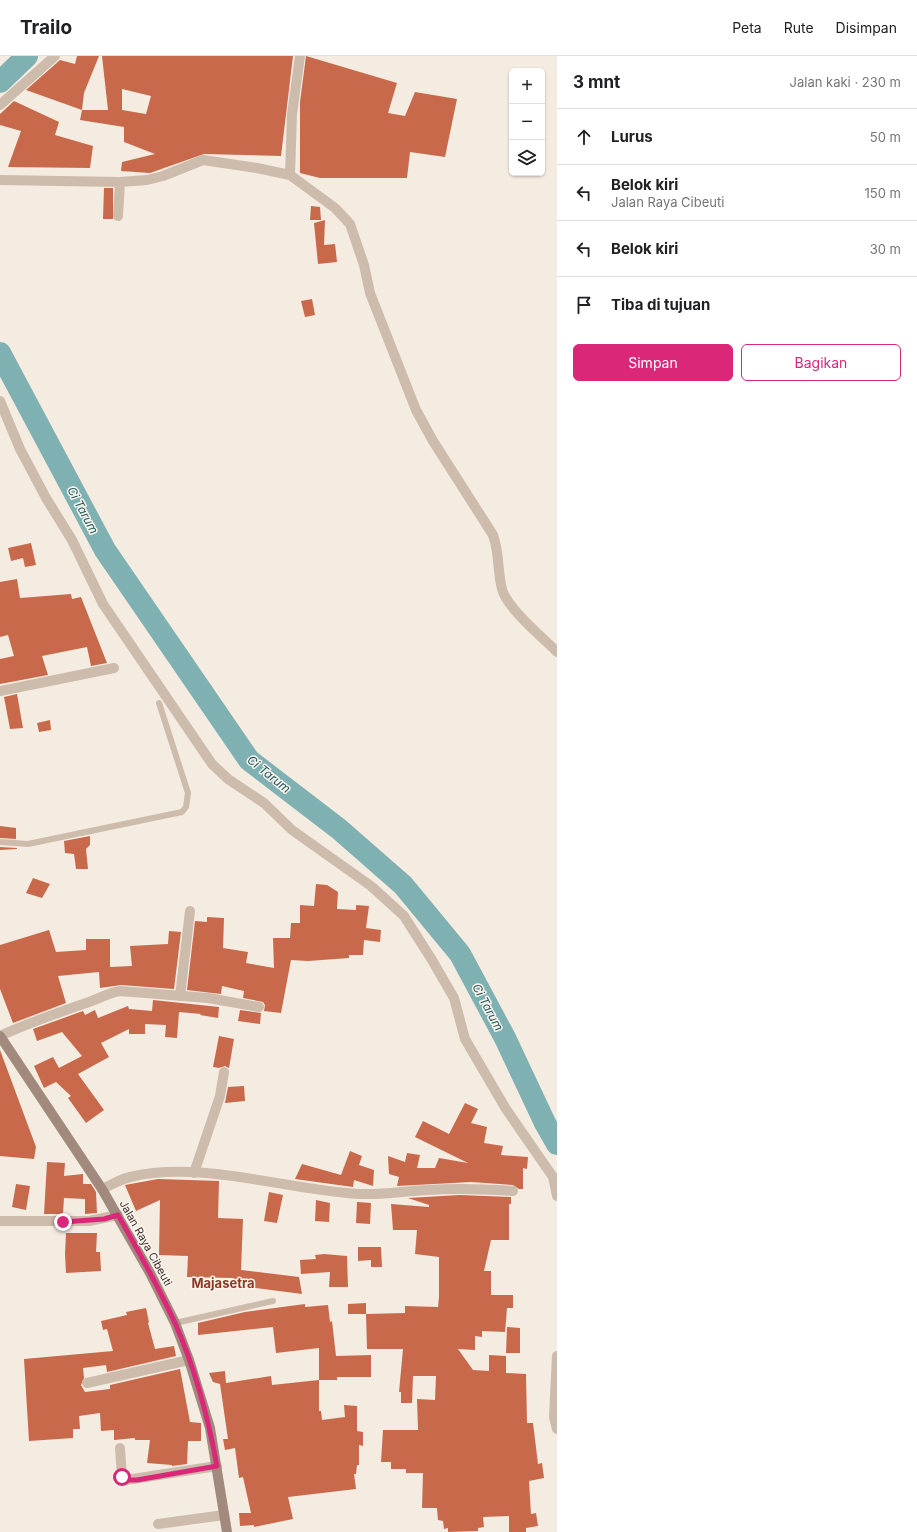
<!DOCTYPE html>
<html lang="id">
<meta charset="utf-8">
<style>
:root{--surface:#fff;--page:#f2f2f2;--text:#202124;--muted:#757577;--line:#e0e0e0;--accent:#db2777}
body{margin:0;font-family:Inter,sans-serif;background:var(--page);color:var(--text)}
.controls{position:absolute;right:12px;top:12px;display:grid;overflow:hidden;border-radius:6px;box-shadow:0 1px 3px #0004}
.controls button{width:36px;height:36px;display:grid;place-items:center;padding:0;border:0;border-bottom:1px solid var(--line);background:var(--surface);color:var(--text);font:20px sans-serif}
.stop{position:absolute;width:12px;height:12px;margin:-9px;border:3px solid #db2777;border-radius:50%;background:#fff}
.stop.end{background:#db2777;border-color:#fff;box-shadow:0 1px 4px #0008}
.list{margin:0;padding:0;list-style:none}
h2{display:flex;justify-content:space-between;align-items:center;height:52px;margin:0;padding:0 16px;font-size:17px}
h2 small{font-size:13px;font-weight:400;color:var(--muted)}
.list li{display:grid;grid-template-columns:26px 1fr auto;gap:12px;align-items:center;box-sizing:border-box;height:56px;padding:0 16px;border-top:1px solid var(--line)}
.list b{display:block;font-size:15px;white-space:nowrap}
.list p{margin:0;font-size:13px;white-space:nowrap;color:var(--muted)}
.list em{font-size:13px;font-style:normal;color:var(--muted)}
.actions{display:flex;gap:8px;padding:12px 16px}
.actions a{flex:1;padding:9px 0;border:1px solid var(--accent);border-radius:6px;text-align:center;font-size:14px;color:var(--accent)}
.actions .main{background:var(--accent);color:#fff}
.icon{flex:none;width:22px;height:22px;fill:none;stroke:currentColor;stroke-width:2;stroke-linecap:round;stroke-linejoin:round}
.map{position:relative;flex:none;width:557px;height:1476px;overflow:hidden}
header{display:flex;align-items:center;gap:24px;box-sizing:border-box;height:56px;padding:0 20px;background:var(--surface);border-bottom:1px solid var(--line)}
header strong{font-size:19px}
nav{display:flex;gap:22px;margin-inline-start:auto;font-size:14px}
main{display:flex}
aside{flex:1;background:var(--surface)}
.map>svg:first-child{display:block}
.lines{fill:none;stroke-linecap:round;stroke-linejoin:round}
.river{stroke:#7fb0b2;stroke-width:22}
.building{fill:#c8694b;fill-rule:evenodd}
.service{stroke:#cdbbac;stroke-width:6}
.minor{stroke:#cdbbac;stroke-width:10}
.tertiary{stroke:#cdbbac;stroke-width:10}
.secondary{stroke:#a18a7d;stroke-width:10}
.route{stroke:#db2777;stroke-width:5}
.labels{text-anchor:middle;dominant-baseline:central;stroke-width:3;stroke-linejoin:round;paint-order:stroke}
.street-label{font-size:11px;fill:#3b302b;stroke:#fbf5ee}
.water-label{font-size:12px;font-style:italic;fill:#1f5a5e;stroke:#fbf5ee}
.quarter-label{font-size:13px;font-weight:bold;fill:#8c3b22;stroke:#fbf5ee}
</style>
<header>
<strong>Trailo</strong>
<nav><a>Peta</a><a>Rute</a><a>Disimpan</a></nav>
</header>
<main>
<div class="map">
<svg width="557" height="1476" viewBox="0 0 557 1476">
<rect width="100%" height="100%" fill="#f4ebe1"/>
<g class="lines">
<!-- river -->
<path class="river" d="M0,26l27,-26
M0,297l105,197 144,210 90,69 64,56 57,69 45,84 40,85 12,21"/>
</g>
<!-- building -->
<path class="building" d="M77,0h22l-15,37 -2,17 -56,-20 34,-30 15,4z
M102,0h191l-12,100 -77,-2 -54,19 -29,-2 1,-9 33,-8 -31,-12v-15l-44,-7 2,-10h26zM122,33l29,7 -5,18 -24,-4z
M306,0l91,27 -9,30 17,3 10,-24 42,7 -12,58 -35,-5 -3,26h-87l-20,-5v-71z
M14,45l45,21 -4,13 38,11 -3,22 -82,-1 13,-36 -21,-6v-11z
M104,132h9v31h-10z
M311,150l9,1 1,13h-11z
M325,164l-1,25 11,-1 2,18 -19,2 -4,-41z
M312,243l3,16 -10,2 -4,-16z
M31,487l5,22 -11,2 -2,-9 -12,3 -3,-13z
M17,523l3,19 51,-4 1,5 9,-2 26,66 -16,3 -4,-19 -45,9 6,19 -48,9v-25l14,-3 -6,-21 -8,2v-55z
M17,638l6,34 -13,1 -6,-32z
M50,664l1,10 -12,2 -2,-9z
M0,770l16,2v11l-16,-1z
M90,780v9l-4,4 2,20h-12l-2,-15 -9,-1 -1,-12z
M0,791l17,1v1l-17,1z
M33,822l17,6 -8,14 -16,-5z
M316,828l11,1 11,7 -1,17 19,1v-5l13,1 -3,22 15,2 -1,12 -16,-2 -1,15h-14v3l-41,3 -17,-1 -10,53 -17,-2 1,-6 -2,-3 -20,-4 1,-7 -22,-5 -1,8 -34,-4 8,-69 12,1v-5l17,1 -1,30 25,4 -2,11 28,5 -1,-30h17l1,-15h9v-18l14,1z
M49,874l7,22 30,-2v-11h24v28l22,-1 -2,-20 38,-2 1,-13 12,1 -7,57 -53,-4 -21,3 -1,-16 -41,4 8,27 -53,20 -13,-34v-44z
M153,944l66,7 -1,11 -18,-3 1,-1 -22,-2 -2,26 -12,-1 1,-12 -21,-1v10h-16v-5l-28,14 8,14 -31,17 26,36 -18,13 -18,-25 3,-2 -15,-14 -12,6 -10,-22 19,-9 6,11 23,-12 -20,-24 -25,9 -4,-12 50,-18 2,4 10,-5 3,8 30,-12 1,3 23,2z
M240,954l21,3 -1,11 -22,-3z
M219,980l15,3 -5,29 -4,-2 -6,2 -6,-1z
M0,994l36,97 -2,12 -34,-3z
M244,1030l1,15 -20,2 3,-16z
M465,1047l13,6 -7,14 16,4 -3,16 19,3 -2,9 27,2 -1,12 -4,-1v21h-4l-6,-4 -42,-3 -74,4 2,-9 -10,-3 -1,-18 17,6 2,-9 13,2 -3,13h18l4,-10 29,5 -53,-26 8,-16 26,13z
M350,1095l12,5 -3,9 15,5 -1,16 -19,-6 -1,7 -58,-8 7,-15 39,11z
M47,1106l18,1 -1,13 19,-2v10h8l5,8 1,21 -12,1v-15l-21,-1 -1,16h-19z
M158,1123l61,2 -1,37 25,1 -2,51 58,7 3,17 -69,-9v-7l-46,-1 1,-21 -29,-1 1,-55 -24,11 -11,-26z
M16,1128l14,2 -4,24 -14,-3z
M269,1136l14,3 -6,28 -13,-2z
M460,1139l51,2v7h-2v36h-18l-7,31h7v24h22v13h-6l-2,24 -23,-1v6l-7,-1v14l-17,-1 15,21 16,1v-16l17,1v17l20,1 1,49h6l5,41 4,-1 2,15 -15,3 2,33 5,-1 2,13 -12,2v4h-17v-16l-26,1 1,10 -6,1v3l-30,1v-4l-4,1 -1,-8 -5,-1 -1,-12h-15l1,-35h-17v-4h-15v-7h-10l2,-32h35l-1,-31 18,1 1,-24h-23l-1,27h-11v-11h-2l4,-43h-36l-1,-35 39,-1v-7l33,1 1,-10v-40l-24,-3 2,-24h-24l-2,-26 38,3v-2l-21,-7z
M316,1144l14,3 -1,19 -14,-1z
M357,1146l14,1 -1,21 -14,-1z
M66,1177h31l-1,19h4l1,19 -35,2 -1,-19z
M358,1191h23l1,20h-11v-7l-13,1z
M324,1198l23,2 1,31h-19l1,-15 -29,2 -1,-14 16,-1 -1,-4z
M366,1247v11h-18v-10z
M305,1248v3l23,-2 2,17 2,-1 4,35 35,-1v22h-34v3h-18v-32l-43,5 -3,-26 -75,8v-12l47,-11z
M146,1252l3,14 -1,1 7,26 19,-3 2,10 -69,16 -1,-7 -23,3 1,10 -3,7 4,7 25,-3v-4l70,-16 10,53 11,1v18h-13l-1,23 -15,2v-1l-25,-2 3,-23h-15v-2l-21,2v-10l-13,1 -1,-18 -21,3 1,13h-7v9l-44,3 -5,-82 89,-8 -6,-22 -4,1 -2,-9 26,-6 -1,-3z
M507,1271l13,1v25h-14z
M225,1315l1,12 45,-7 1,9 47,-5v31h2l1,9 23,-3 -1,-12 13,1v25l6,1v14l-4,-1v20h-2l-1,9h-2l2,15 -68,8 5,22 -39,8v-2l-14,1 -1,-13h12l-8,-36 -4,1 -4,-30 -10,2 -2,-11h5l-8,-55 -7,-2 -4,-9z"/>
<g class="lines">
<!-- service -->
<path class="service" d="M0,786l28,2 154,-32 4,-5 2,-14 -29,-90
M175,1267l98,-22"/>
<!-- minor -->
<path class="minor" d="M300,0l-8,58 -2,61 45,33 15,16 14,41 6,28 46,117 17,31 60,94c7,20 4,35 9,54 4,18 41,49 55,63
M0,49l55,-49
M0,124l120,2 27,-2 16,-4 40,-16 54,8 33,7
M118,160l2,-34
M0,345l20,48 26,49 26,42 31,64 109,160 16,15 36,24 28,27 79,56 33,30 28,44 22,38 11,41 41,70 47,68 4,19
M0,635l114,-23
M180,940l10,-85
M0,980c28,-13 57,-23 86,-33 12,-4 22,-10 34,-12l88,7 51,9
M194,1117l26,-77 4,-24
M102,1133c9,-4 19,-10 28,-12 72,-17 156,13 229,17 24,1 46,-3 69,-4 28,-2 57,-1 85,1
M557,1300l-3,61 3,12
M87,1327l102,-23
M120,1392l2,29 4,3 91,-14
M158,1468l66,-9"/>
<!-- tertiary -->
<path class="tertiary" d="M0,1165h89l29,-6"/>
<!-- secondary -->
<path class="secondary" d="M0,980l102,153 48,84 25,50 14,37 21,68 17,104"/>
</g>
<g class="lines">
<!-- route -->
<path class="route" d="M63,1166l41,-3 14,-4c20,35 40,71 57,108 20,45 33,94 42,143l-80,14h-11l-4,-3"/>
</g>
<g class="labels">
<!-- street labels -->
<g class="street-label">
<text transform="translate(146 1187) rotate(61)">Jalan Raya Cibeuti</text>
</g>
<!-- water labels -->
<g class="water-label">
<text transform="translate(83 454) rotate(62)">Ci Tarum</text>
<text transform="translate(269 718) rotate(39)">Ci Tarum</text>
<text transform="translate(488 951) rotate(62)">Ci Tarum</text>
</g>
<!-- quarter labels -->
<g class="quarter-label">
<text x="223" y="1227">Majasetra</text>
</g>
</g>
</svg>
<div class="controls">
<button>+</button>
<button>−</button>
<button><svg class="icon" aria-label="layers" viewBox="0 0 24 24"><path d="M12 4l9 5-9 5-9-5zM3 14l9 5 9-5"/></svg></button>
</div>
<div class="stop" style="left:122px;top:1421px"></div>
<div class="stop end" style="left:63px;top:1166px"></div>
</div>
<aside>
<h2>3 mnt<small>Jalan kaki · 230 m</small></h2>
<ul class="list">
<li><svg class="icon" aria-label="ahead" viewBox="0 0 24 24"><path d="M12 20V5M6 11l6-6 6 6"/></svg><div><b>Lurus</b></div><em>50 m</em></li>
<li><svg class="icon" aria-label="left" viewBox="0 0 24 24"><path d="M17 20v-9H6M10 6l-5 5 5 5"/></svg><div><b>Belok kiri</b><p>Jalan Raya Cibeuti</p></div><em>150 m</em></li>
<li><svg class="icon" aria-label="left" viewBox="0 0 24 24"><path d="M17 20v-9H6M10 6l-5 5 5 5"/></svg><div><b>Belok kiri</b></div><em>30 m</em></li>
<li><svg class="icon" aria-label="arrive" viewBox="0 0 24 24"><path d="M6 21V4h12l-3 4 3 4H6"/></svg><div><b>Tiba di tujuan</b></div></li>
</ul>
<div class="actions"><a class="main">Simpan</a><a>Bagikan</a></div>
</aside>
</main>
